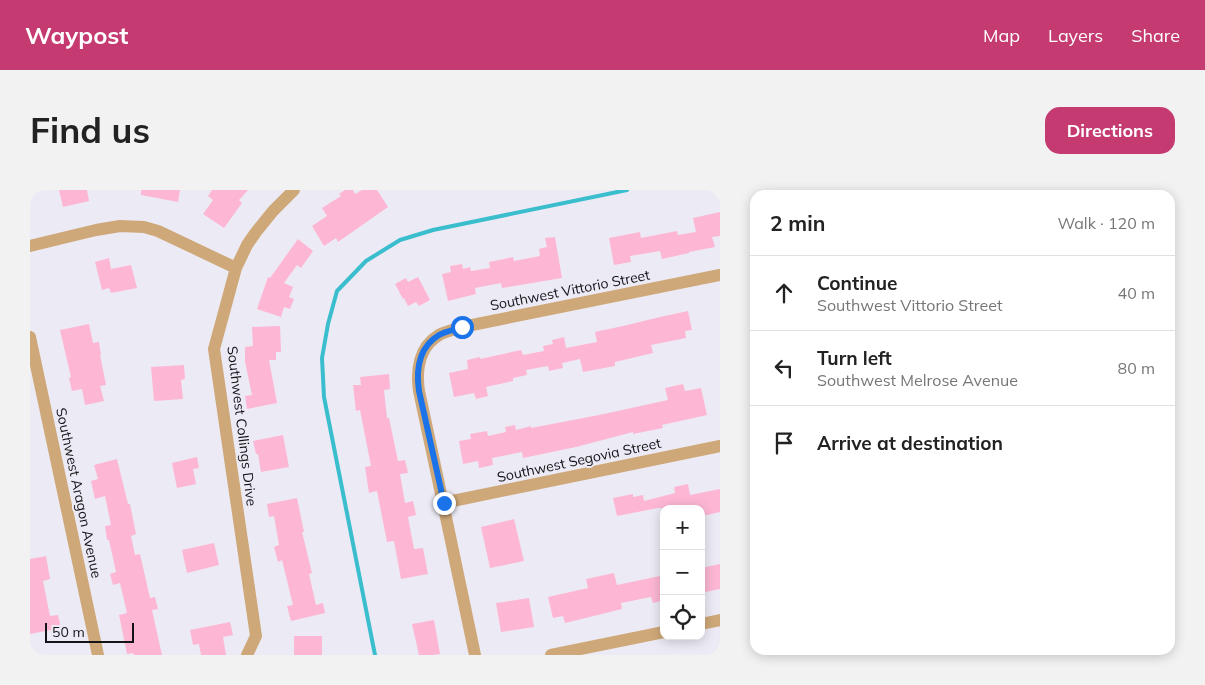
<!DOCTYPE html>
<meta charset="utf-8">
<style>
:root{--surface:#fff;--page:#f2f2f2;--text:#222;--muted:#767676;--line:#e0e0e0;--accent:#c43a71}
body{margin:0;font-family:Mulish,sans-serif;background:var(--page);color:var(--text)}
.controls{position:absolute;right:15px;bottom:15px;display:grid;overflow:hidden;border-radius:10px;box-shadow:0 2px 12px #0003}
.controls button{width:45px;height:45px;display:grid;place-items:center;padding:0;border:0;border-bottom:1px solid var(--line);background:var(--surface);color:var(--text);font:25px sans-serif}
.scale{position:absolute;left:15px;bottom:12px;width:89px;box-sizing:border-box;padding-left:5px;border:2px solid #141317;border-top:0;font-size:14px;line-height:18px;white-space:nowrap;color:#141317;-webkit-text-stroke:4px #eceaf4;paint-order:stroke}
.stop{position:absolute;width:15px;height:15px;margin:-11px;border:4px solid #1a73e8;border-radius:50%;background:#fff}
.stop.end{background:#1a73e8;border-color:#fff;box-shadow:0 1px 5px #0008}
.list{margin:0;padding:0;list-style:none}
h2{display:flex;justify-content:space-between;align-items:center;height:65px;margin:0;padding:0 20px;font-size:21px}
h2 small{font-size:16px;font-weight:400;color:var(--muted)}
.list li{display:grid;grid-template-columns:32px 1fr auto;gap:15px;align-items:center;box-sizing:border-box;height:75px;padding:0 20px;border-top:1px solid var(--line)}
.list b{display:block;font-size:19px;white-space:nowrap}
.list p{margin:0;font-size:16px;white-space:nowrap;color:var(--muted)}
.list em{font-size:16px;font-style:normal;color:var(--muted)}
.icon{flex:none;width:28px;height:28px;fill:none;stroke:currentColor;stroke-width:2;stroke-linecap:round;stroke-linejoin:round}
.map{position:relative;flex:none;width:690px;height:465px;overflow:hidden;border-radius:15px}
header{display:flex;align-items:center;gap:30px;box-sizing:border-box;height:70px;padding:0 25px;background:var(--accent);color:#fff}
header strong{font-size:24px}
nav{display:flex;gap:28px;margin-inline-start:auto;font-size:18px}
.intro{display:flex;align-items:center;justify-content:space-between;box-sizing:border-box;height:120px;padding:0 30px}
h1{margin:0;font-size:35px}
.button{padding:12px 22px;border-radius:15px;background:var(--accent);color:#fff;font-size:18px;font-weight:700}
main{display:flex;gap:30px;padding:0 30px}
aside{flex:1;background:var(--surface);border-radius:15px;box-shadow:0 2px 12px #0003}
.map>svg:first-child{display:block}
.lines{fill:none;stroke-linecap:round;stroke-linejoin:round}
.stream{stroke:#3abecd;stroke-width:4}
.building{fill:#fdb7d5}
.minor{stroke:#cea878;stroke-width:12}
.route{stroke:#1a73e8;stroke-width:6}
.labels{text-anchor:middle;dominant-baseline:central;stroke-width:4;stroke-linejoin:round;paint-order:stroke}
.street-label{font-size:14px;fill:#141317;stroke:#eceaf4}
</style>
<header>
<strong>Waypost</strong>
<nav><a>Map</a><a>Layers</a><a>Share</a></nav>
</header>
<div class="intro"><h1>Find us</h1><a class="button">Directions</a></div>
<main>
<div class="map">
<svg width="690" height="465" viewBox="0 0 690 465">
<rect width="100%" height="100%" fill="#eceaf4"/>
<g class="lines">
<!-- stream -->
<path class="stream" d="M345,465l-51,-258 -2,-39 6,-34 9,-33 29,-30 34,-21 33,-10 194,-40"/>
</g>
<!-- building -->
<path class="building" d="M29,0h28l2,11 -26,6z
M111,0h39l-2,12 -37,-7z
M182,0h36l-9,10 3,3 -18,25 -21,-14 10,-14 -5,-4z
M315,0h8l2,4 7,-4h15l11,17 -50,35 -2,-4 -12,8 -12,-20 15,-10 -5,-8 19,-12 -2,-2z
M690,22v24l-8,1 3,10 -26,5v1l-27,6 -2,-8 -30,5 1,6 -17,3 -5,-27 31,-6 1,6 36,-7 1,4 18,-3 -3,-14z
M525,47l7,41 -60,10 -1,-5 -26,5 1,6 -28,7 -6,-27 9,-2 -1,-6 12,-2 1,5 7,-2 1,4 19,-3 -1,-6 24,-5 1,4 26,-5 -1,-7 8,-2 -2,-9z
M268,49l15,12 -12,17 -4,-3 -13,18 9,4 -4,10 5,2 -4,10 -6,-2 -3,10 -24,-8 11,-32 2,1z
M79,68l2,11 20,-4 6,23 -26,5 -2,-5 -7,2 -7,-28z
M388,87l12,23 -11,6 -3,-4 -8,4 -4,-8 -1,1 -8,-15 11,-6 2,4z
M658,121l4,19 -7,1 1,7 -35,7 2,8 -38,9v4l-32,6 -3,-13 -18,4 1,5 -14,3 -1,-5 -22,4 1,5 -14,3v3l-27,6 2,9 -12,3 -2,-6 -20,4 -5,-24 19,-4 -1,-9 13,-3v2l41,-9 2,5 21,-4 -1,-5 10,-2 -1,-4 12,-3 2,11 31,-6 -2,-10 28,-6 37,-9z
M59,134l4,19 6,-1 2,13h-1l6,30 -6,1 4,15 -19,4 -3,-16 -10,2 -3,-13 2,-1 -11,-47z
M250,136l1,26h-5v8h-7l8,43 -30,6 -2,-13 7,-1 -7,-33v-15l8,-1 -1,-19z
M154,175l1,14 -4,1 2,19 -29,2 -3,-34z
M359,184l1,15 -6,1 3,28h2l9,43 7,-1 3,13 -8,1 5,29 8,-2 3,14 -8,2 6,32 9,-1 5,26 -27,5 -7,-38 -7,1 -10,-51 -8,2 -4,-26 6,-1 -11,-56 -4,1 -3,-26h8l-1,-8z
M653,194l2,7 16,-3 6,27 -45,10 1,3 -30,6v-2l-57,15 -53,11 -1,-6 -30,6 1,7 -14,3 -1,-7 -15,3 -4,-23 12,-2 -1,-5 17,-3 1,5 18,-4 -1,-5 10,-2 1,5 15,-4v2l68,-13 69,-15 -3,-12z
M253,245l6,32 -28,5 -3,-18h-2l-3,-13z
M167,267l2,11 -6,1 3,15 -19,4 -5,-25z
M87,269l11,45h2l6,30 -5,2 4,19 5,-1 10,44 5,-1 3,12 -6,1 10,45h-28l-1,-2 -6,1 -8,-39 8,-2 -7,-30 -7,2 -3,-11 6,-2 -7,-32h-2l-2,-14 6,-1 -6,-29 -10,3 -4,-18 7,-2 -4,-14z
M658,294l2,11 30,-6v23l-17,4 -1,-7 -44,-1 -41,8 -4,-18 20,-4v3l10,-2 1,6 31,-8 -1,-6z
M267,308l7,34h-2l10,41 -3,1 7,31 7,-2 2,10 -34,8 -4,-15 6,-1 -11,-45 -4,2 -4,-15 5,-2 -5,-29 -5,1 -2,-13z
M484,329l10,42 -34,7 -9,-41z
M184,353l5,22 -32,8 -5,-23z
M16,366l4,23 -7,2 7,35 8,-1 3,13 -31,6v-75z
M690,374v25l-19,4v-25z
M584,383l3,12 43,-9 4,24 -11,3 -2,-6 -30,6 1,6 -57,14 -2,-7 -10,2 -5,-21 40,-9 -2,-9z
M499,408l5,29 -33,5 -5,-29z
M404,430l6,34 -7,1h-14l-7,-31z
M200,432l3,13 -10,2 3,18h-25l-2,-11 -6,1 -3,-15z
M264,446h28v19h-28z"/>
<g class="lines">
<!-- minor -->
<path class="minor" d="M0,56l66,-16 24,-4 24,1 14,4 78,37
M0,147l68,318
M413,313l277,-57
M671,434l19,-4
M217,465l9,-19 -42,-287 22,-81 11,-23 9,-13 17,-21 21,-21
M445,465l-32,-152 -24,-112c-3,-21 0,-44 20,-56 7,-4 15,-5 23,-8l258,-52
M521,465l113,-23"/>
</g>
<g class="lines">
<!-- route -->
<path class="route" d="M414,313l-25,-112c-3,-21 0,-44 20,-56 7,-4 15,-5 23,-8"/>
</g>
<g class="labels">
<!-- street labels -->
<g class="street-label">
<text transform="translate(540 100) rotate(-11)">Southwest Vittorio Street</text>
<text transform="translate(212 236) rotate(83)">Southwest Collings Drive</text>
<text transform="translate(549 270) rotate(-12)">Southwest Segovia Street</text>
<text transform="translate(49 303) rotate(78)">Southwest Aragon Avenue</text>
</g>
</g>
</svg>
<div class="controls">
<button>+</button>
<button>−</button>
<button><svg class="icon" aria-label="locate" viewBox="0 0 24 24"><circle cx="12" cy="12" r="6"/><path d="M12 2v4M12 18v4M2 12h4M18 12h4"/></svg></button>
</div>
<div class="scale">50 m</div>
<div class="stop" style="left:432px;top:137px"></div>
<div class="stop end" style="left:414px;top:313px"></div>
</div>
<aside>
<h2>2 min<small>Walk · 120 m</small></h2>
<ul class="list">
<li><svg class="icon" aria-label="ahead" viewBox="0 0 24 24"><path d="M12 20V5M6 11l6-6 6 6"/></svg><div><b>Continue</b><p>Southwest Vittorio Street</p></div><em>40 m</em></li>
<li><svg class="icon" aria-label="left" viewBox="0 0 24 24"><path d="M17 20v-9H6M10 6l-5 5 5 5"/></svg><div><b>Turn left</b><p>Southwest Melrose Avenue</p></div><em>80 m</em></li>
<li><svg class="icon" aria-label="arrive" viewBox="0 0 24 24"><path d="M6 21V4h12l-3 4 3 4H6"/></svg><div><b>Arrive at destination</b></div></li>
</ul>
</aside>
</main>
